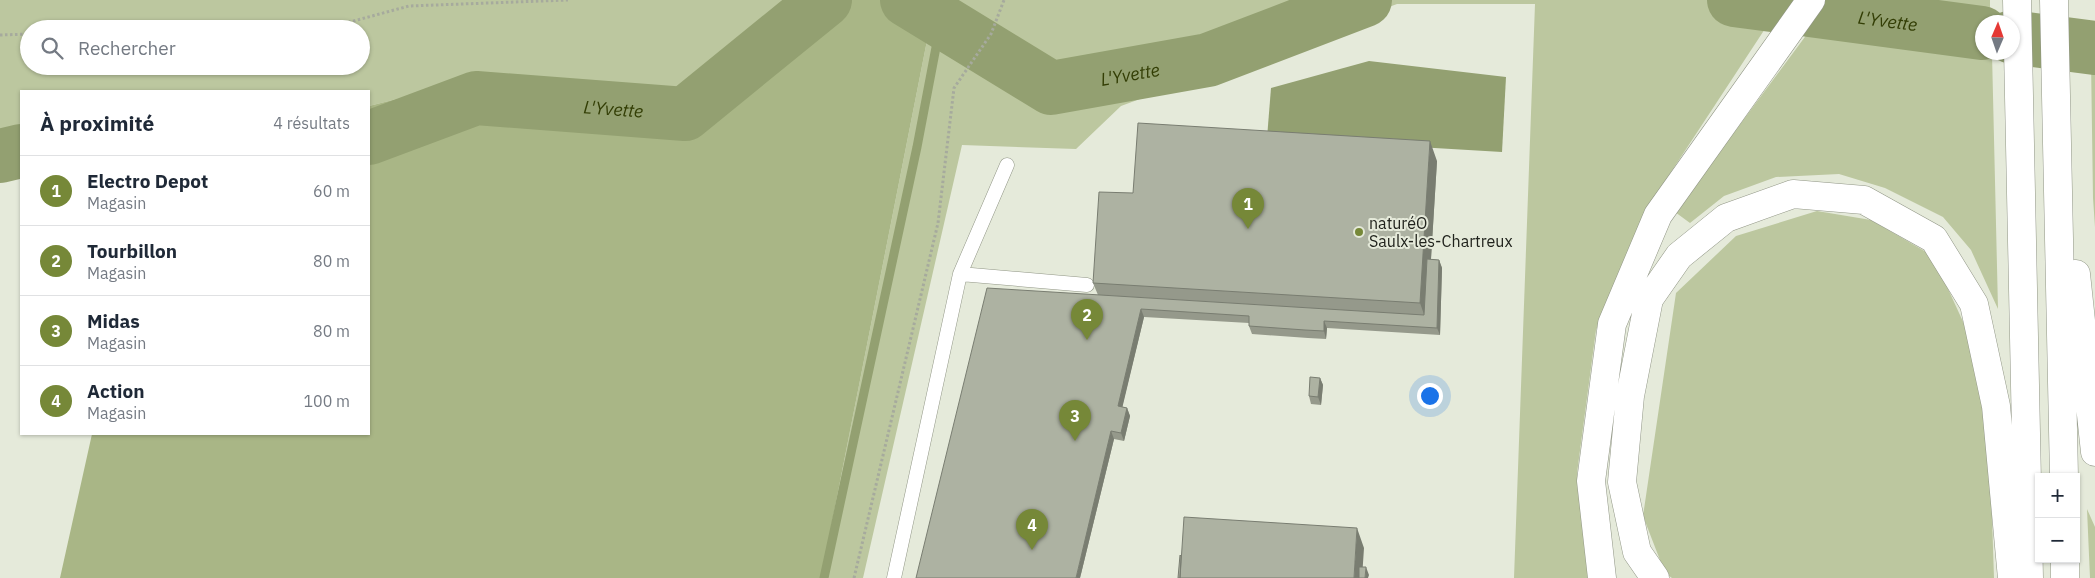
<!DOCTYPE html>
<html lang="fr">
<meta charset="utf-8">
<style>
:root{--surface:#fff;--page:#f2f2f3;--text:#1f2937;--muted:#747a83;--line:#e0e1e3;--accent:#768838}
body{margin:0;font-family:"IBM Plex Sans",sans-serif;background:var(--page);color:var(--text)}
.controls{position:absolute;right:15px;bottom:15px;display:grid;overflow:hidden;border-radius:0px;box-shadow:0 1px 4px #0004}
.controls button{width:45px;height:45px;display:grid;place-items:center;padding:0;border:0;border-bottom:1px solid var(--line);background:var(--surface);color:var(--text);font:25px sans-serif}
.compass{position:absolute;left:1975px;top:15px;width:45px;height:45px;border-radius:50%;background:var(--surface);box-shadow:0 1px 4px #0004;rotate:2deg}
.you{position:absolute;left:1429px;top:395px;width:18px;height:18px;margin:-12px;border:4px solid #fff;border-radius:50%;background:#1a73e8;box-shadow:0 0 0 8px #1a73e833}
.badge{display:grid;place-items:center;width:32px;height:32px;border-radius:50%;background:var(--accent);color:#fff;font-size:16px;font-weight:700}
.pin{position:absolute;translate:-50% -41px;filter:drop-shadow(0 1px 2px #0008)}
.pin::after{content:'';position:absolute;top:26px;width:18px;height:15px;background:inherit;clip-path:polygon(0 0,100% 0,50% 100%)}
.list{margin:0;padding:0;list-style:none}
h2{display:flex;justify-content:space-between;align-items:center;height:65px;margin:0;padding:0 20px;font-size:21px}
h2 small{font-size:16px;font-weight:400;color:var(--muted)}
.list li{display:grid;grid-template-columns:32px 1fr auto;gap:15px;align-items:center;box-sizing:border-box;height:70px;padding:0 20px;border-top:1px solid var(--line)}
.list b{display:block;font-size:19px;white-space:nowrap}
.list p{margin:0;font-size:16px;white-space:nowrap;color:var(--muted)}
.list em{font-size:16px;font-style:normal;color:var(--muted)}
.icon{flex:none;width:28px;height:28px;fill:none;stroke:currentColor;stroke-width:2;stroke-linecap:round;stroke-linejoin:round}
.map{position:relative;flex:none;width:2095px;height:578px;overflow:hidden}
.search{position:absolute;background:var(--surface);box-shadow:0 1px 4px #0004;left:20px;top:20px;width:350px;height:55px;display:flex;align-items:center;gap:12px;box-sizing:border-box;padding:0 18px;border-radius:28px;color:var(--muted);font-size:19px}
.panel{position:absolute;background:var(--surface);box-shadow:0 1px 4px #0004;left:20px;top:90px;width:350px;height:345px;border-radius:0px}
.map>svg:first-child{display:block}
.green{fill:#bcc79f;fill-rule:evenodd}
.forest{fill:#a9b686}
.water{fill:#93a071}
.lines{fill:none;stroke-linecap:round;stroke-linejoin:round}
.stream{stroke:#93a071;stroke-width:9}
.river{stroke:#93a071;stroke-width:54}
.service-casing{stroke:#919686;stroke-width:15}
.trunk-casing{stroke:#919686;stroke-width:29}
.path{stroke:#a6aa9d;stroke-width:3;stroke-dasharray:2.5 2.5;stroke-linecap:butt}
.service{stroke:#fff;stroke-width:14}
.trunk{stroke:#fff;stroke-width:28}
.wall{fill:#95998b}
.shaded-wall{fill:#797d71}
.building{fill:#adb2a2;stroke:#797d71}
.poi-dot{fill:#768838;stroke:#e5eada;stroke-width:2}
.labels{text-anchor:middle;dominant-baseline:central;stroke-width:4;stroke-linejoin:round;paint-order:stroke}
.poi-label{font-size:16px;fill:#21231d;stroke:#e5eada;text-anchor:start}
.water-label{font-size:18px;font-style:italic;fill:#333e05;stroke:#e5eada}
</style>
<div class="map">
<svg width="2095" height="578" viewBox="0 0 2095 578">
<rect width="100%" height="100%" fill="#e5eada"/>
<!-- green -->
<path class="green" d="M0,0h799l-107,90 -49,6 -93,-11 -78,-5 -103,26v-15h-348v74l-21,5zM29,29h332v37h-332z
M935,0h849l-134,204 -54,126 -19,143 13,105h-76l21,-574h-138l-276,102 -45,43 -114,-4 -99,433h-42z
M1907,0h83v12z
M1816,22l75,9 91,16v5l10,1 6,256 -27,-59 -28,-33 -58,-29 -46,-14 -63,3 -52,19 -34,27 -15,-11z
M2091,61l4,1v165l-2,-29z
M1817,211l54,9 62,36 37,81 20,118 4,123h-322l-7,-5 -22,-57 33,-223 60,-57z
M2087,509l8,18v51h-5z"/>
<!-- forest -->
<path class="forest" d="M799,0h136l-114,578h-761l32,-144h277v-328l103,-26 78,5 93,11 49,-6z"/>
<!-- water -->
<path class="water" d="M1369,61l137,16 -4,75 -235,-14 4,-50z"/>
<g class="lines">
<!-- stream -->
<path class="stream" d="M824,578l93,-431 24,-126"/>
<!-- river -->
<g class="river">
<path id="s1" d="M907,0l144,88 157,-28 157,-60"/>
<path id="s2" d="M1734,0l248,33"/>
<path d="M2012,37l83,11"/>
<path id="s3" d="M369,138l107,-40 209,16 140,-114"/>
<path d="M0,156l21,-5"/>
</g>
<!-- service casing -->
<g class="service-casing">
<path id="service" d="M960,274l127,11
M894,578l66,-304 47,-109"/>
</g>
<!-- trunk casing -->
<g class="trunk-casing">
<path id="trunk" d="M2017,0l12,578
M2054,0l10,477
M2076,274l19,178
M2065,559v19
M1602,578l-11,-97 21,-157 46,-109 153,-215
M1655,578l-18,-26 -15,-70 8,-86 19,-97 30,-43 47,-38 67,-24 71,6 70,39 40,65 22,102 16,172"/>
</g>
<!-- path -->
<path class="path" d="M324,29l85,-23 159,-6
M0,35l29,-1
M854,578l84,-355 16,-135 37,-54 13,-34"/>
<!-- service -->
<use href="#service" class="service"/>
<!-- trunk -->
<use href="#trunk" class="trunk"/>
</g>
<!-- wall -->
<path class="wall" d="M1437,161l-6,98 8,1 3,8 -2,67 -113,-7 -1,11 -18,-1 -56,-4 -3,-8v-3l-105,-6 -22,90 5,1 3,8 -6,25 -10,-2 -34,139 18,-283 -5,-12 40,-90z
M1320,378l3,7 -2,20 -10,-1 -2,-8z"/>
<!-- shaded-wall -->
<path class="shaded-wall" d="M1430,141l7,20 -10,162 -7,-20z
M1439,260l3,8 -2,67 -3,-7z
M1141,309l3,8 -23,96 -3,-7z
M1324,321l3,7 -1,11 -2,-8z
M1320,378l3,7 -2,20 -3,-8z
M1127,408l3,8 -6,25 -3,-8z
M1111,431l3,8 -34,139h-4z
M1357,528l7,20 -2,30h-8z
M1366,567l3,8 -1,3h-3z"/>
<!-- building -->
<path class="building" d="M1138,123l292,18 -10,162 -327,-20 6,-91 34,1z
M1427,259l12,1 -2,68 -113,-7v10l-19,-1 -56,-4v-10l-108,-7 -23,97 9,2 -6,25 -10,-2 -35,147h-160l71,-290 437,27z
M1310,377l10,1 -2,19 -9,-1z
M1184,517l173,11 -3,50h-174z
M1180,555l1,1 -1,22h-2z
M1359,567h7l-1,11h-6z"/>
<!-- markers -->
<circle class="poi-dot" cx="1359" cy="232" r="5"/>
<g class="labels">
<!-- poi labels -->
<g class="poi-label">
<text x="1369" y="223">naturéO<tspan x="1369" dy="18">Saulx-les-Chartreux</tspan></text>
</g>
<!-- water labels -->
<g class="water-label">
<text stroke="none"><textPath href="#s2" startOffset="155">L'Yvette</textPath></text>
<text stroke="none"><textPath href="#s1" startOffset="249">L'Yvette</textPath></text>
<text stroke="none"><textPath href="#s3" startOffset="252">L'Yvette</textPath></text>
</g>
</g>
</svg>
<div class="controls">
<button>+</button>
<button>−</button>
</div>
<svg class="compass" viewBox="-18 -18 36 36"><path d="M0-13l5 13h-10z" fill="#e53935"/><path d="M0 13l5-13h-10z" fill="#747a83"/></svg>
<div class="you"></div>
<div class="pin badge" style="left:1248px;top:229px">1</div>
<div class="pin badge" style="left:1087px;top:340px">2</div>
<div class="pin badge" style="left:1075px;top:441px">3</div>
<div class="pin badge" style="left:1032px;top:550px">4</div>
<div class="search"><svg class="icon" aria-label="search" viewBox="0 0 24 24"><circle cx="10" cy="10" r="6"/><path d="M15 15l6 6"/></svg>Rechercher</div>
<section class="panel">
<h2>À proximité<small>4 résultats</small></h2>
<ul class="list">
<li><span class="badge">1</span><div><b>Electro Depot</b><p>Magasin</p></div><em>60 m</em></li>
<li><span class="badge">2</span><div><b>Tourbillon</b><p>Magasin</p></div><em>80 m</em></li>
<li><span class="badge">3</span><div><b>Midas</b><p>Magasin</p></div><em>80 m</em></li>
<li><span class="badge">4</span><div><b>Action</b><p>Magasin</p></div><em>100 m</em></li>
</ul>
</section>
</div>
